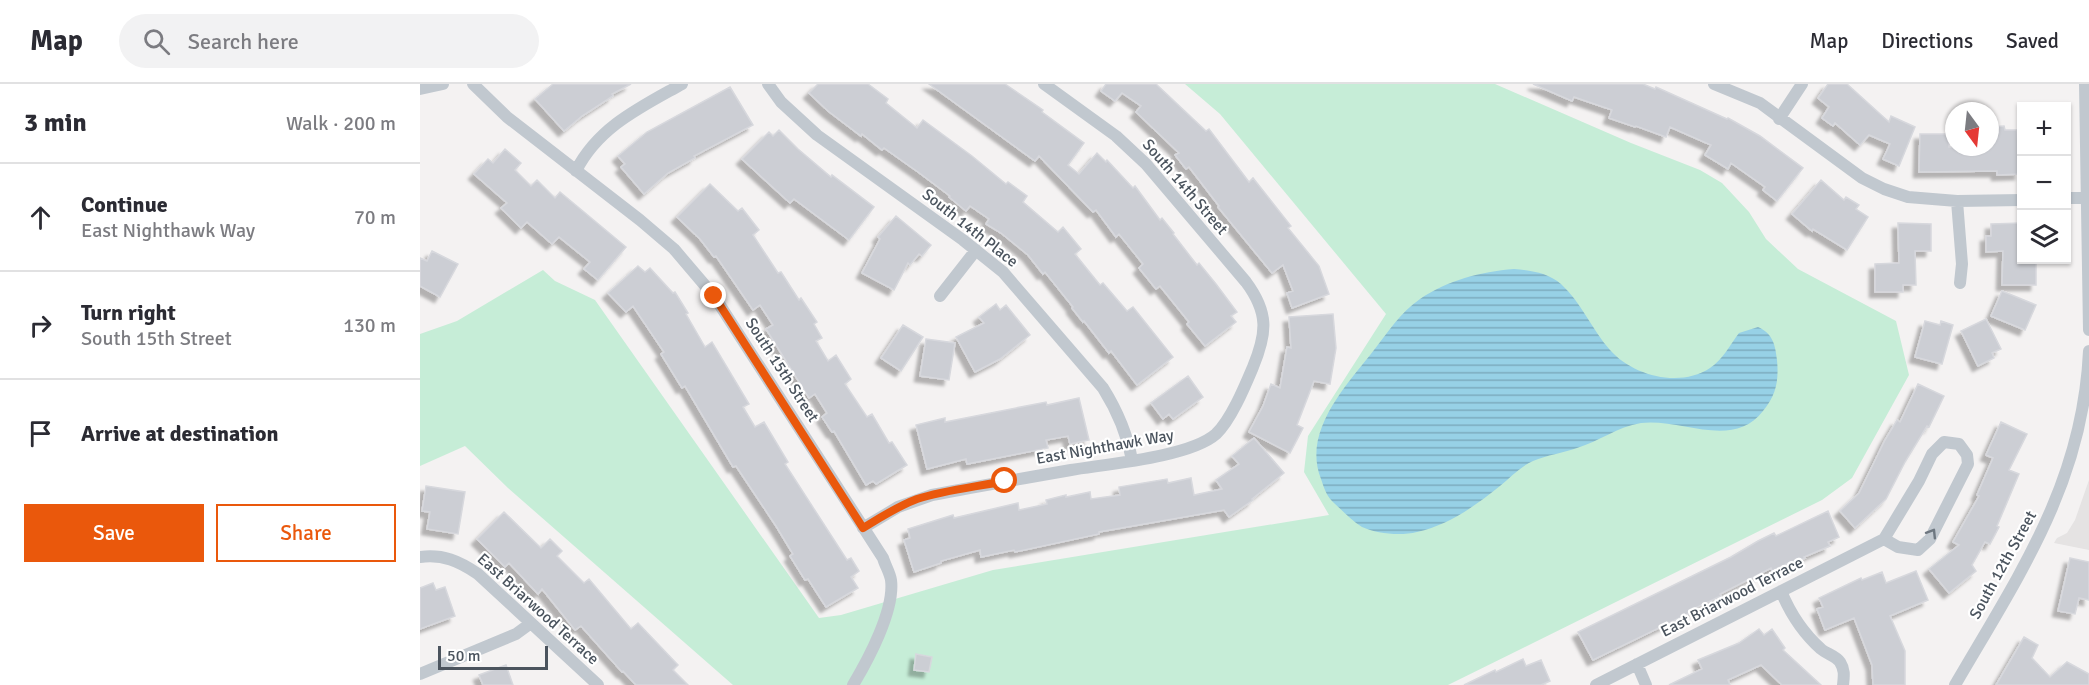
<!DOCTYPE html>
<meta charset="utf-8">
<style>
:root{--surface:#fff;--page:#f2f2f3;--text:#2b2b33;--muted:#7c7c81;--line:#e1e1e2;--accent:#ea580c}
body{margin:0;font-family:Signika,sans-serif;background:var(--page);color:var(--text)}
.controls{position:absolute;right:18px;top:18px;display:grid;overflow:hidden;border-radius:0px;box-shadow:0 2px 4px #0004}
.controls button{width:54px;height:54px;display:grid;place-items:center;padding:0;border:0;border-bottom:2px solid var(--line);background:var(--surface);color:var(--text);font:30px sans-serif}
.compass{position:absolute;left:1525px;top:18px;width:54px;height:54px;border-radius:50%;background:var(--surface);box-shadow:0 2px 4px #0004;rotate:165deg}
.scale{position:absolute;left:18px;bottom:15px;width:110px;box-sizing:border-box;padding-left:6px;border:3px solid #4b545e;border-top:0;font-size:16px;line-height:21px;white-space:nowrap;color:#4b545e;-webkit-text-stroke:4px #fff;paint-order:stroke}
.stop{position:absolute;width:18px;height:18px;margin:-14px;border:4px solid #ea580c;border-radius:50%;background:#fff}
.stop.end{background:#ea580c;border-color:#fff;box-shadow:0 2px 6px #0008}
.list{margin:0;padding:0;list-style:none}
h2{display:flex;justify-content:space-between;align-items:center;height:78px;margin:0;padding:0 24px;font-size:26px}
h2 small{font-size:20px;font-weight:400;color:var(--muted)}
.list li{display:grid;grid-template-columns:39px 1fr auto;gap:18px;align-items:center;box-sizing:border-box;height:108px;padding:0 24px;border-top:2px solid var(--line)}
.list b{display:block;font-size:22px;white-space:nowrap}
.list p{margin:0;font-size:20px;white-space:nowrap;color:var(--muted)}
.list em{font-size:20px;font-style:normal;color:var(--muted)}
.actions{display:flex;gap:12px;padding:18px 24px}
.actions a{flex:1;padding:14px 0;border:2px solid var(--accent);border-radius:0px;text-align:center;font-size:21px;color:var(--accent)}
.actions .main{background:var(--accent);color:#fff}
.icon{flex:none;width:33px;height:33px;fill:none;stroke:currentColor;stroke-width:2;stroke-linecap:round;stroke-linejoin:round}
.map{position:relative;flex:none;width:1669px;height:601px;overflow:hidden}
header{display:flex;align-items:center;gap:36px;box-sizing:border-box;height:84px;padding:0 30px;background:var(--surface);border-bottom:2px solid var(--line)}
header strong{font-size:28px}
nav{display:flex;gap:33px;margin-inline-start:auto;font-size:21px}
.search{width:420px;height:54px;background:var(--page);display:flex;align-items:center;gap:15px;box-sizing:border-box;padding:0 21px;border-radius:33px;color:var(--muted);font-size:22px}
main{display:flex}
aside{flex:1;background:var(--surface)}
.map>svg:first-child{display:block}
.education{fill:#e5e3e3}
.grass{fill:#c6edd7}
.water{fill:url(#water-rules)}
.building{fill:#ccced4;stroke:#d7d8dd;stroke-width:1.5;filter:url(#shadow)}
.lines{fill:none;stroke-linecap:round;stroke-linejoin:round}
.minor{stroke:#c1c8cf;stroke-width:12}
.oneway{stroke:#6e7780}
.route{stroke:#ea580c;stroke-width:8}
.labels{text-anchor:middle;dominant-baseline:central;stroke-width:4.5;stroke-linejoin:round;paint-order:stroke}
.street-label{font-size:16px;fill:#4b545e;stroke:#fff}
</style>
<header>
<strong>Map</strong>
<div class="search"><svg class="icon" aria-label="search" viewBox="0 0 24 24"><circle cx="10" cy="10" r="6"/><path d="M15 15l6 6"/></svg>Search here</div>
<nav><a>Map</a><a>Directions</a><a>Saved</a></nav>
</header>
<main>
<aside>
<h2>3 min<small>Walk · 200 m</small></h2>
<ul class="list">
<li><svg class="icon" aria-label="ahead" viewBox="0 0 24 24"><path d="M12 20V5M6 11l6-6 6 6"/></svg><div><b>Continue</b><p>East Nighthawk Way</p></div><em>70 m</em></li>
<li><svg class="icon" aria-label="right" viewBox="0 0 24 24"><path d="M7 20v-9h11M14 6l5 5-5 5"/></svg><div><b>Turn right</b><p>South 15th Street</p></div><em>130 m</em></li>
<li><svg class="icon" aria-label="arrive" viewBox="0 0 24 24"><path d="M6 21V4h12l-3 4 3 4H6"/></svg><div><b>Arrive at destination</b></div></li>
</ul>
<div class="actions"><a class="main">Save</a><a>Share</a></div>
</aside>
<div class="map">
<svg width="1669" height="601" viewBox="0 0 1669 601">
<defs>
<pattern id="water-rules" width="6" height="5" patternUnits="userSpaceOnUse" patternTransform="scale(1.5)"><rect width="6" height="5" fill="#97d1e6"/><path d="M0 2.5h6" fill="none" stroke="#7dacbe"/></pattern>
<filter id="shadow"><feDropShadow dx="-5.5" dy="5.5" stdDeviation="1.5" flood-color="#0004"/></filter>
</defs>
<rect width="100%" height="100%" fill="#f4f2f2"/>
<!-- education -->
<path class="education" d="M1669,396v70l-35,-7 3,-5 10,-5 8,-13z"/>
<!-- grass -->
<path class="grass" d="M765,0h310l136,59 69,27 22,13 27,29 17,27 32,30 98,52 13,54 -57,103 -30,22 -374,185h-715l-225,-197 -43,-42 -45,20v-132l37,-13 86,-51 12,11 40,19 224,318 22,-3 152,-45 336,-55 -25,-43 4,-36 78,-122 -166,-200z"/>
<!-- water -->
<path class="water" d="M1094,185c16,1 35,4 47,15 20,18 31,46 49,66 23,26 70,38 100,18 13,-9 20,-23 29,-35l19,-6c15,7 17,17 19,33 2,21 -1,35 -14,51 -30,39 -82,7 -122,12 -24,4 -41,18 -64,25 -14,5 -30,7 -44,13 -12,5 -22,16 -33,25 -25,20 -51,39 -83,46 -16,4 -40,2 -55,-5 -10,-6 -19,-16 -28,-24 -7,-6 -10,-15 -13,-24 -19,-48 25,-93 53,-129 14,-18 26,-37 46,-51 28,-19 60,-27 94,-30z"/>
<!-- building -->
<path class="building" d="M133,0h78l-19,10 1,2 -31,20 -18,15 -29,-32z
M398,0h50l20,15 -2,4 31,25 6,-8 49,36 34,28 2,-2 19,14 -4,6 35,30 5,-5 18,22 -6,5 25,31 3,-2 24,28 6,-4 40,50 -36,28 -26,-34 -2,2 -25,-32 -1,1 -11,-14 1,-1 -28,-35 -2,2 -15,-19 -27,-22 -15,-9 3,-5 -19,-13 -4,5 -17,-14 1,-1 -32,-24 -34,-24 -2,2 -20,-16 -1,2 -33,-25 -19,-18z
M509,0h76l38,26 -1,2 42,31 -16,22 11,9 18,-21 9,9 1,-2 26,28 2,-2 25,34 2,-2 12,15 -1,1 24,31 2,-2 17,21 21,28 -6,4 5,6 -31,24 -18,-22 2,-2 -29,-36 -4,3 -17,-21 4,-4 -24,-30 -3,3 -20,-27 -3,2 -54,-56 -4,5z
M686,0h50l50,47 3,-2 40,53 4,-4 38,48 -3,2 31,38 10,28 -37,14 -5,-15 6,-2 -10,-26 -11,8 -54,-66 1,-1 -30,-39 -3,2 -11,-14 4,-2 -43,-41 5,-6 -19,-13 -7,8 -14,-10z
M1113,0h110l12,5 1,-2 71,32 1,-1 32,18 43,32 -26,33 -14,-11 2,-3 -34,-24 -3,6 -23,-14 6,-10 -41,-18 -4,10 -30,-11 -1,1 -26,-9 3,-8 -38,-13 -2,4z
M1408,0h19l42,38 2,-6 24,11 -16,39 -16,-7 7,-15 -21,-9 -9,10 -25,-22 -2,3 -11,-8 7,-11 -11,-9z
M310,3l23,38 -59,31 1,2 -27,15 -24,21 -23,-27 4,-3 -7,-8 29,-24z
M1584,42l1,4h12l3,44 -23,1v-4l-78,1 1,-38h29v13h41v-20z
M359,46l19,19 33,28 1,-2 42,32 -25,33 -55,-41 -4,4 -48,-44 27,-27 4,4z
M85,65l16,14 -6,7 16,16 6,-6 18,18 5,-6 66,55 -28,33 -14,-11 6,-7 -31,-25 -7,7 -25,-22 -6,6 -20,-20 6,-5 -33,-29 14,-15 5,4z
M1401,96l23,20 2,-3 13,8 -3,4 12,8 -21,33 -34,-21 -1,2 -20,-17z
M290,100l28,27 4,-3 17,22 -6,5 25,38 3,-1 18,28 2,-2 16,24 -3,2 8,14 -6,3 12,20 8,-6 15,24 -6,5 22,33 5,-3 17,29 3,-1 15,23 -31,19 -3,-3 -7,4 -32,-54 -2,1 -10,-15 5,-4 -12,-19 -6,4 -43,-69 7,-4 -13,-20 -7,5 -37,-54 -2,1 -14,-18 -23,-22z
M476,132l35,29 -9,11 -3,-2 -9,11 -2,-2 -14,27 -32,-17 18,-34 -2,-2z
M1478,139l33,1v27h-16l1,34h-13v7h-28v-28l24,-1z
M1602,139v37h14v25h-34l1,-34 -17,1v-16h5v-12z
M12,167l26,13 -18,33 -20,-11v-28l7,3z
M218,182l7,6 5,-4 23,25 2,-1 13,21 -2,1 19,33 7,-5 37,62 -6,3 12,20 9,-5 24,40 -3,2 62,96 4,-2 8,13 -8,6 7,11 -32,19 -18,-28 -3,1 -15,-24 3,-2 -17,-28 -40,-60 -3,1 -48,-81 -3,2 -21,-34 3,-2 -31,-46 -7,6 -18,-19z
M1582,207l34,14 -11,25 -34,-14z
M576,220l4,6 6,-5 24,30 -30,24 -25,13 -19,-35 28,-14 -5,-6z
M913,230l3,34 -6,36 -16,-3 -17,44 6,3 -13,25 -41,-21 14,-26 8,-22 9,4 7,-41 4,1 -2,-31z
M1566,235l15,30 -9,4 2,5 -16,8 -17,-35z
M1505,237l15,4 1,-4 12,4 -11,39 -27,-7z
M483,241l20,12 -22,34 -20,-13z
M506,255l29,4 -6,37 -29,-4z
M768,292l15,21 -30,22 -4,-5 -6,5 -12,-16z
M1498,300l26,12 -15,31 -2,-1 -22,36 -19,37 -31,29 -15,-17 19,-18 26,-53 12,-20 3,2z
M659,314l10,42 -19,4 -2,-8 -22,4 2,8 -81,16 -1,-5 -39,10 -11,-44 29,-7v4l101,-20 1,3z
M1581,338l26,12 -18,36 10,4 -22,52 2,1 -9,17 -5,-2 -13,23 4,6 -27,22 -20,-24 30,-24 -6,-3 26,-46 -2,-1 16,-37 -7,-3z
M834,354l30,35 -32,26 1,1 -24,17 -5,-7 -125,22v2l-84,18 -1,-2 -33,7 -1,-7 -39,11v2l-27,9 -10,-32 6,-2 -2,-9 45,-14 1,3 64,-15 1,7 28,-6 -1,-4 20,-5v2l24,-5 1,7 29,-4 -1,-8 48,-8 1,4 23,-5 3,17 28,-6 -6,-9 23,-16 -7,-8z
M6,402l39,6 -7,42 -31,-5 3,-17 -8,-1z
M1408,427l11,26 -11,5 2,4 -26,11 1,1 -14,7 -1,-3 -18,9 -1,-3 -51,26 1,2 -26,12 1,2 -103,50 -15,-28 153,-75 27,-16 16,-8 2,3z
M84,428l37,36 9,-9 12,12 -5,5 27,27 5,-4 42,50 7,-6 40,42 -5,5 15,15h-52l-13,-14 -1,1 -41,-46 -6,4 -33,-41 -4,5 -29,-31 -4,4 -28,-28z
M1650,474l19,4v38l-10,-2 -4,16 -17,-3z
M1496,487l12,29 -38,16 15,35v34h-32l-1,-20 -18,-47 -29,12 -8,-21 6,-2 -4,-9 42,-20 1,2 20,-8 4,11z
M13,499l3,7 9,-3 10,29 -35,13v-41z
M1339,545l5,6 8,-6 13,19 -2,2 38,35h-39l-21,-20 -33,15 2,5h-61l33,-16 -4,-9 41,-17z
M1604,553l14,8 -6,13 18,19 17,-15 22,12v11h-93z
M496,570l16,3 -3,15 -15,-2z
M1103,575l3,7 15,-6 9,21 -9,4h-77l31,-15 1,2z
M86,581l7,20h-30l-4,-10z"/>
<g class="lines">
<!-- minor -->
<path class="minor" d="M53,0l34,33 133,103 34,29 40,47 169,262c2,7 7,15 8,22 4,30 -23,80 -38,105
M348,0l13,18 36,33 146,105 40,32 100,116c15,24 24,45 29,72
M1294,0l46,19 102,75 22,11 24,8 49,4 65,-1
M1665,0l4,246
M0,5l23,-5
M1359,35l23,-35
M156,87c22,-44 65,-64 106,-87
M1646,114h19
M1537,117l5,63 -2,19
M520,212l36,-46
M443,444l35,-21 34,-12c47,-9 93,-17 139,-25 36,-6 119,-13 145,-36 15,-14 29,-48 37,-67 14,-34 16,-54 -7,-85l-100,-118 -30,-28 -72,-52
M0,473c23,-3 39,4 58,17l120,111
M1361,507c9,22 22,42 40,58 6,5 15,7 19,13 5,8 4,14 3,23
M1217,580l9,21
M0,590l96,-40 15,-11
M1176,601l288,-146 35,-58 13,-27 12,-12 15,2 8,11 1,9 -38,75 -12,11 -20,-3 -14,-8
M1535,601c64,-110 128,-202 134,-334"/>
</g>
<!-- one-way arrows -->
<defs><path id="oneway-chevron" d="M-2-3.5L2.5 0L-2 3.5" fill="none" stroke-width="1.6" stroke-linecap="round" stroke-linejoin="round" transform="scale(1.5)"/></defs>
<use class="oneway" href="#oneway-chevron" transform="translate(1512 449) rotate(-58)"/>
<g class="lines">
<!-- route -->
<path class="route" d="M294,212l149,232c18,-11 35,-22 54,-29 28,-9 59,-12 88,-18"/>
</g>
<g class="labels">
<!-- street labels -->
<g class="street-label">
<text transform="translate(765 103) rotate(49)">South 14th Street</text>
<text transform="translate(550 144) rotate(38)">South 14th Place</text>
<text transform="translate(362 286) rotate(57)">South 15th Street</text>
<text transform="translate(685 363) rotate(-10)">East Nighthawk Way</text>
<text transform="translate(1583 481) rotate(-61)">South 12th Street</text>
<text transform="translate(1312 513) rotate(-27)">East Briarwood Terrace</text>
<text transform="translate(118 525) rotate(42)">East Briarwood Terrace</text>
</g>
</g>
</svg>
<div class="controls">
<button>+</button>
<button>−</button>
<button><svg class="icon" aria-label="layers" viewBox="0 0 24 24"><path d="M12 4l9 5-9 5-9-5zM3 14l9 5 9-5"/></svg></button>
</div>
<svg class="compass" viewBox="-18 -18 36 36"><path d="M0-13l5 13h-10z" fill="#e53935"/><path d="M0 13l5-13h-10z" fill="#7c7c81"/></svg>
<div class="scale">50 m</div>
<div class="stop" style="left:585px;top:397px"></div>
<div class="stop end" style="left:294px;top:212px"></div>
</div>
</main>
